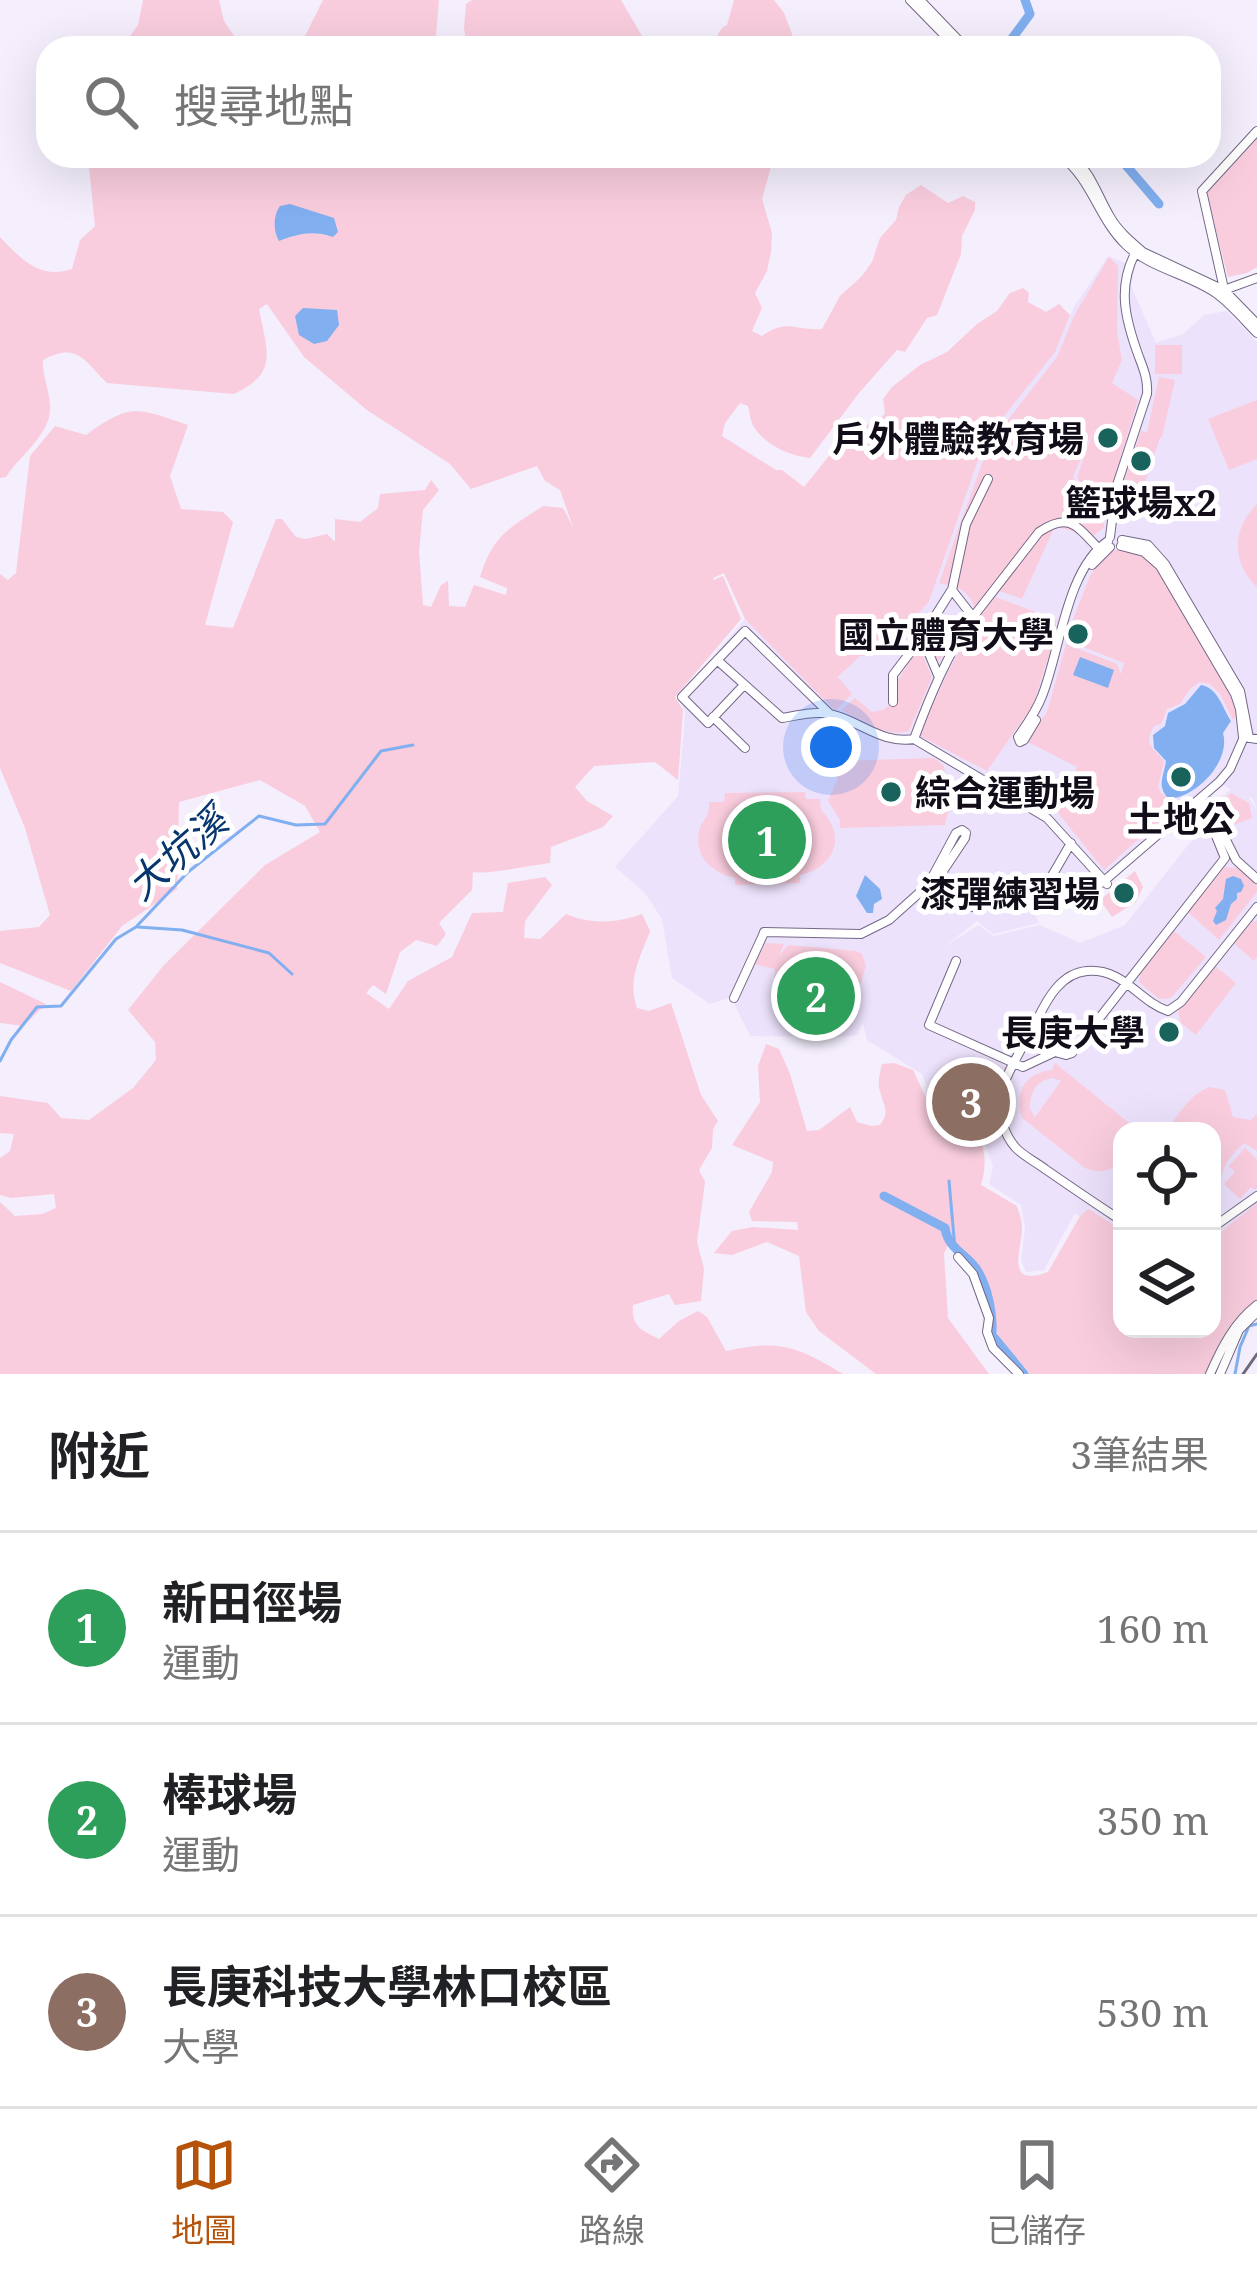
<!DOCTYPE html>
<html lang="zh-TW">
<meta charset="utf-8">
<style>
:root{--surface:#fff;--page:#f2f2f2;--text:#202124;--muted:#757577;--line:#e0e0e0;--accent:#b45309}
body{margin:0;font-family:"Noto Serif","Noto Sans TC",serif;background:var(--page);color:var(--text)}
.controls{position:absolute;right:36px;bottom:36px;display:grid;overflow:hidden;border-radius:24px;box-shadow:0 12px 48px #0002}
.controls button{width:108px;height:108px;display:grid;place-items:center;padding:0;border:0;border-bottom:3px solid var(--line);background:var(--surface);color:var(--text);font:60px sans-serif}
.you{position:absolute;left:831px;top:747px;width:42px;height:42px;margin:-30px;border:9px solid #fff;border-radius:50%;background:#1a73e8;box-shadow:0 0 0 18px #1a73e833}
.badge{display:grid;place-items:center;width:78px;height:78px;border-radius:50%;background:var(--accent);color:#fff;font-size:39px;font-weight:700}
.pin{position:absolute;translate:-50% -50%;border:6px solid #fff;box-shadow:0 3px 12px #0006}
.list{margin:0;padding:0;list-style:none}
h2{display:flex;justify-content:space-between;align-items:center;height:156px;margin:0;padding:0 48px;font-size:51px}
h2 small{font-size:39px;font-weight:400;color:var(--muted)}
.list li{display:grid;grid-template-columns:78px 1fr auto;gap:36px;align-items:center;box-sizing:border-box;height:192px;padding:0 48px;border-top:3px solid var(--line)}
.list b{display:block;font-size:45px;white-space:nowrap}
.list p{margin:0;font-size:39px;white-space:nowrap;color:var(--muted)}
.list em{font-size:39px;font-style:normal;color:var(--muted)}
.icon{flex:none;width:66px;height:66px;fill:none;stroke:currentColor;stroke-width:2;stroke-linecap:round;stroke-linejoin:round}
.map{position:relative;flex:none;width:1257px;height:1374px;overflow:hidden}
.search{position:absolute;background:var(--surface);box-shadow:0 12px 48px #0002;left:36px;right:36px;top:36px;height:132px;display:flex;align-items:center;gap:30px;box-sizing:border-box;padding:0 42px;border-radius:36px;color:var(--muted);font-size:45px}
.sheet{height:732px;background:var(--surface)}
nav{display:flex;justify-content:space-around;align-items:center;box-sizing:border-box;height:168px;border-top:3px solid var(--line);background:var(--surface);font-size:33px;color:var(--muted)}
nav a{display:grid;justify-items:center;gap:6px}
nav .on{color:var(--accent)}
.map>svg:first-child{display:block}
.built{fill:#ede2fc;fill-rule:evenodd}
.green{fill:#f9cdde;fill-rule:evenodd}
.water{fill:#81afef}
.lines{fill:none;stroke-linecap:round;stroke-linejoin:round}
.stream{stroke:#81afef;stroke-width:3}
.river{stroke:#81afef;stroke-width:9}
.minor-casing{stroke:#746786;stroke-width:10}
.minor{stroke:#fff;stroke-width:8}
.rail{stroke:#6f6a77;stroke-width:3}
.poi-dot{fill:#18635b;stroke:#fff;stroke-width:4.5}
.labels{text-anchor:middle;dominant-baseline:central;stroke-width:10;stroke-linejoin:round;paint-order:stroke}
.poi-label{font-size:36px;font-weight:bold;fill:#120d19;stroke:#fff;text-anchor:end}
.water-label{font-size:39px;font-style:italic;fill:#07356d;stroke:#fff}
</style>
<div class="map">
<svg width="1257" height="1374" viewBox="0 0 1257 1374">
<rect width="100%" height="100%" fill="#f4eefd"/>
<!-- built -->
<path class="built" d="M1108,256l27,11 -4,19 25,57 27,-9 21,-19 23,-4 30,31v467l-5,-11 -4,-1 9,13v395l-45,33v-107h-90v113l-47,-31 -31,57 -18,2 -5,-12 4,-31 -4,-24 -32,-21 4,-18 -15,-41 -42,-16 -14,-35 -55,-34 -4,-17 -6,12 -16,2 -91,-1 -19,-39 -21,7 -38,-26 -10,-59 -17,-26 -30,-26 63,-71 7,-82 -6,-17 66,-78 90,91 2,-32 23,-22 69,-54 56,-162 69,-88 20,-45zM1214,781l17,8 -25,21 -3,16 -78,99 -45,18 -40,-18 -47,11 -14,-11 -34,21 32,-25 16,13 46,-11 -17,-37 61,6z"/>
<!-- green -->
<path class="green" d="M143,0h76l5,21 18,27h-121l17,-23z
M323,0h116l-4,48h-136z
M472,0h149l28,48h-187l5,-2 -3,-18 2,-24z
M734,0h40l10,13 11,29 13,1 8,5h-101c1,-10 3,-19 12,-23z
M1257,138v129l-10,6 -19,4 -21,-81 1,-5z
M88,156h686l-12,43 10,34 -1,19 -4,19 -12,22 7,15 -10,23 10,5c26,-18 32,-5 60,-7l18,-33 22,-20 10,-14 8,-24 16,-18 3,-13 7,-12 15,-10 27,18 15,-7 12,6v8l-13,26 -1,18 -24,61 -10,3 -22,34 -8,-2 -38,43 -49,65c-20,-2 -44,-12 -56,-31 -4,-6 -4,-14 -6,-21l-8,-3 -15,20 -3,13 54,34h6l22,17 41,-51 35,-17 5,-6 -2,-14 9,-12 28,-22 27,-13 30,-28 20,-13 13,-18 13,-5 6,5 -1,9 18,10 13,-8 11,11 -15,37 -70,88 -56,162 -45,47 -13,7h-11l-22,21 14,17 -17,17 -90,-92 -21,-46 -11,5 7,14 -6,-12 9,-4 18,43 -66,78 8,13 -5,70 -23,-18 -61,4 -19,21 12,14 26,15 -10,11 -52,20 -1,16c-19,2 -63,12 -77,9l-1,18 -33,33 7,11 -9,12 -21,-6 -16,12 -14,42 -13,-9 -7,8 23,16 19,-28 44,-24 20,-44 31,-1 5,-29 37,-6 7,8 -27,36 -1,17 16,1 26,-25c26,11 50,9 76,0l8,17c-10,27 -23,48 -13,77l12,3 22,-8 30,92 17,26 -5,8 -1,19 -13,22 6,12 -8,60 7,27 -3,32 -26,4 -6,-11 -36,11c-2,21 8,25 26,34l20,-18 19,-10 9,6 19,34c53,-12 71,-5 117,23h-843v-172l15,14 27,-2 14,-6 -2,-14 -43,4 -11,-3v-37l10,-7 4,-17 -14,-1v-37l48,7 13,15 28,2 44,-32 23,-28 -1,-18 -27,-32 36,-45 101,-100 55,-33 -15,-26 -45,-26 -81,22 -2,87 -55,37 -51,65 -71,-28v-32l39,-4 11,-12 -25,-87 -25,-60v-194l8,6 8,-7 14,-117 25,-30 31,9c45,-33 52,-27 102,-10l-18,51 11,33 42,3 10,10 -28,103 28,3 43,-109h6l14,18 10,2 21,-5 8,8v-23l25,3 18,-14 2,-14 45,-4 6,-10 8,10 -16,20 -4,41 4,54 8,2 10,-22 7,-4 1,25 16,1 9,-22 32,10 1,-7 -27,-11c13,-42 28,-48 63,-71l20,2 10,19 -13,-37 -15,-9 -8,-15 -66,23 -21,-25 -83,-54 -63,-53 -37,-53 -8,5c8,42 20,64 -25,85l-127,-11c-22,-21 -29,-42 -64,-23 -1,18 8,33 7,50 -1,26 -31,46 -44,67l-6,1v-241c21,22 40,43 72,32l8,-29 15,-14z
M1109,257l9,9 -1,65 5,29 -10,23 26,17 -36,118 -25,-41 17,-49 -21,49 32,50 -13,10 -37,-11 -33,73 -31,-11 -16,21c-7,-20 -17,-22 -36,-26l50,-139 68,-87 17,-41z
M1155,345h27v29h-27z
M1159,377l16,3 -13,57 -2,1 -18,53 -19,-7 18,-53 6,1z
M1257,400v59l-28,11 -21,-51z
M1257,504v83c-26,-25 -25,-58 0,-83z
M1119,549l21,3 19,17 29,54 31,46 19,46 -5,5 -13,-26 -10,-10 -11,-2 -9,7 -10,15 -13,5 -6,15 -7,2c-12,22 1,20 10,36l-6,25 3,6 17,11 -74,66 -49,-61 -51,-29 2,-3 51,27 20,-37 -51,-26 21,-29 19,-68 51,20 4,10 3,-11 -59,-23 25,-64 14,-22z
M995,597l62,23 -7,32 -17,53 -46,66 -67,-35c20,-49 41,-97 75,-139z
M935,622l20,14 -16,25c-10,-11 -12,-27 -4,-39z
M919,647l13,30 -23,54c-23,7 -47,-10 -68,-21l14,-12 17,14 11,-2 15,-11 -2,-16z
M934,758l10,8c0,11 6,14 9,25 3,13 -7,22 -8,34l-105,3v-8l-12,-19 9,-21v-19z
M805,792l1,7h14l1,11c26,26 14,57 -21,65v8l-65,2v-7c-22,-5 -41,-21 -36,-46 3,-15 11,-12 10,-30h15l1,-9z
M1231,793l18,10 3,15 -27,10 -10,-22z
M1225,867l12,1 20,17v7l-38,48 -31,-28z
M1135,871l8,16 -7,15 -24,15 -12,-17z
M1253,921h4v36l-3,4 -21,-18z
M1174,931l32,26 -35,41 -12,1 -20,-17 1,-9z
M766,943l18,1 -5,12 9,-11 68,6 6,3 4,12 -19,61 -7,7c-46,0 -70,-15 -65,-65l-21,-5z
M1215,966l21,17 -40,52 -15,-12 -3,-12z
M0,982l46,22 -23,22 -23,-3z
M766,1044l13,5 11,25 17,57 12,-1 31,-23 7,15 14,4 9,-1c10,-14 4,-18 0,-34 -3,-8 0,-18 2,-27l12,-1 19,7 20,43 39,11c13,22 16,35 9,61l36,21c2,7 5,14 5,21 0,24 -18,61 26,45l32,-56 8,-7 34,21v99h90v-90l45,-36v98c-27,19 -38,43 -50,73h-177l-32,-38 -13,-58 -5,-11 -30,-28 -6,15 4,64 41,56h-113l-57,-43 -13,-19 -7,-56 -32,-14 -35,13 -18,-2 18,-22 21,-4 45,3 -1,-8 -45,-1 -3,-9 23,-40 1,-10 -41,-17 28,-43 -2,-36z
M1055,1063l84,68h-17v31c-12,9 -23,12 -37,6l-63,-50c-8,-26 3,-45 30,-48zM1053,1078l8,3 -26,36 -5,-8c0,-17 6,-29 23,-31z
M1209,1087l16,3 8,27 18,3 6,-6v37l-13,-8c-37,33 -13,43 -32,75v-87h-45c11,-17 23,-36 42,-44z
M1245,1148l12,11v29l-2,2 -4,-3 -11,12 -16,-15 11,-12 -6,-6z"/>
<!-- water -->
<path class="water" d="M290,204l44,14 4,14 -5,5c-21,-7 -35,-3 -54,4 -6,-10 -6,-25 1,-35z
M303,308l34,2 2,15 -12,16 -13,3 -15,-9 -4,-19z
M1080,657l34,13 -6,18 -35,-13z
M1201,685c17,3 21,22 30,36l-8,12c8,28 -26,64 -54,66 -13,-13 -5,-23 -3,-38l-12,-13 -1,-13 12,-9 3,-13 17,-9z
M865,875l15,14 2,10 -8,5 -1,9h-6l-11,-17z
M1233,876l8,3 3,7 -3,6 -4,1v6l-6,5 -5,16 -10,5 -3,-4 4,-10 -2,-3 8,-9 3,-20z"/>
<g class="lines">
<!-- stream -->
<path class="stream" d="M138,927l44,3 87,23 23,21
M0,1061l11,-21 26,-33 24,-1 55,-67 20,-12 52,-55 71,-56 37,9 29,-1 56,-73 32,-6
M949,1181l6,68
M1235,1374l5,-27 9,-21 8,-2"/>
<!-- river -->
<path class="river" d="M1005,48l25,-34 -5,-14
M1118,156l41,48
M884,1196l61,32c3,20 18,24 30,39 13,18 18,47 17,68l32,39"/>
<!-- minor casing -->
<g class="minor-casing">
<path id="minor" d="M910,0l47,48
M920,0l46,48
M1061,156c31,23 37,62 65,89 25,24 63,29 91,49 14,10 27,26 40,39
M1073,156c18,18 24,38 36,59 8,15 21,26 34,37l81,38 33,34
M1224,289l-22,-98 55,-60
M1224,290l33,-12
M1110,537l6,-49 31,-94c1,-14 -3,-24 -8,-37 -14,-38 -23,-72 -1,-109
M1122,540l26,5 17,19 75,127 9,47
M1121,546l23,6 16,14 75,128 5,15 3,28
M1092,565l18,-18
M973,617l66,-85c30,-20 37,-7 59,16
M922,637l16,38
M717,660l65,58c13,-2 26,-6 39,-5 34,2 57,32 93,26
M744,685l-36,38 -26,-26 63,-66 85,83
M893,702v-27l29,-38 29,-46
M713,717l32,31
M914,739c16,-43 33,-84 59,-122l-21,-27 14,-66 22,-45
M914,739l133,79 60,66
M1020,742l-2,-5c9,-13 18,-25 24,-41 18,-44 24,-127 66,-155
M1020,742l4,-2 12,-20
M1209,806l27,54 21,19
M928,885l28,-52 6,-3 4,3
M929,892l36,-54 1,-5
M1042,893l29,-50
M763,935l1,-3 97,2 28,-14 39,-35 24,16 21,6 48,-17 12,-2 32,7 18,-1 21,-13 115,-99 11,-13 14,-32 13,2
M956,961l-27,64 94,42 32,-15 11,3 6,-2 153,-195 -24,-59
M734,998l29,-63
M1122,1221c-26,-17 -51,-34 -77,-52 -9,-7 -22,-13 -30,-22 -11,-13 -18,-35 -15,-52 6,-23 26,-53 37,-75 10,-21 24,-47 50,-49 37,-3 51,30 81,40l13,-9 76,-95
M1212,1228l45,-32
M958,1257l15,17 16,44 -2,14 6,16 26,26
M1210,1374c12,-27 24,-51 47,-69
M1220,1374l19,-44 18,-18"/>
</g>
<!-- minor -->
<use href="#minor" class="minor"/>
<!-- rail -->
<path class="rail" d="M1243,1374l14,-20"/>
</g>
<!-- markers -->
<g class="poi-dot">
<circle cx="1108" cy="438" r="12"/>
<circle cx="1141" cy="461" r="12"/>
<circle cx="1078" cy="634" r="12"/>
<circle cx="1181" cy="777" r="12"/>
<circle cx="891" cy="792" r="12"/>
<circle cx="1124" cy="893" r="12"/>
<circle cx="1169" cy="1032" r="12"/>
</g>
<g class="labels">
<!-- poi labels -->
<g class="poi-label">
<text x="1084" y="438">戶外體驗教育場</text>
<text x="1141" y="502" text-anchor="middle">籃球場x2</text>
<text x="1054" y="634">國立體育大學</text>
<text x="915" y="792" text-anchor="start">綜合運動場</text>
<text x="1181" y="818" text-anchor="middle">土地公</text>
<text x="1100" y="893">漆彈練習場</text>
<text x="1145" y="1032">長庚大學</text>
</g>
<!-- water labels -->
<g class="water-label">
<text transform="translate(176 852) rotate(-41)">大坑溪</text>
</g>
</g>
</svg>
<div class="controls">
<button><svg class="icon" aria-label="locate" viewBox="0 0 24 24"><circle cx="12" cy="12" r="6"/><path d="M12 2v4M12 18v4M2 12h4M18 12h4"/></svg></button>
<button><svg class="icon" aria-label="layers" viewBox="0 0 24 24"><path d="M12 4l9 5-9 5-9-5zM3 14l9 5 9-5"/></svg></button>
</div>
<div class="you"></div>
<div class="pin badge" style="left:767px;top:840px;background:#2e9e5b">1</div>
<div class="pin badge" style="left:816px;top:996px;background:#2e9e5b">2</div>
<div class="pin badge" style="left:971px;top:1102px;background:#8d6e63">3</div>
<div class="search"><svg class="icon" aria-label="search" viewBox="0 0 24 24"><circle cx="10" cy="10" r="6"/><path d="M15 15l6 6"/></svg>搜尋地點</div>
</div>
<section class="sheet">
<h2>附近<small>3筆結果</small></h2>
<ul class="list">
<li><span class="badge" style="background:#2e9e5b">1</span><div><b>新田徑場</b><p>運動</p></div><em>160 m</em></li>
<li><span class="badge" style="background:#2e9e5b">2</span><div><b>棒球場</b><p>運動</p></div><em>350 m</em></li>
<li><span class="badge" style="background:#8d6e63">3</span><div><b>長庚科技大學林口校區</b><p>大學</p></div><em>530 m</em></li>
</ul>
</section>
<nav>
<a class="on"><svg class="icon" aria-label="map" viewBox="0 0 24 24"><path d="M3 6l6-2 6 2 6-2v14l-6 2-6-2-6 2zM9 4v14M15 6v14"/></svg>地圖</a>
<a><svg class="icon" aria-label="directions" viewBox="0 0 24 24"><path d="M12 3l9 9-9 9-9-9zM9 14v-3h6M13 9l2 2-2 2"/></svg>路線</a>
<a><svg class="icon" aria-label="saved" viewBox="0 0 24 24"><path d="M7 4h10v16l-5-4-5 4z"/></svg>已儲存</a>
</nav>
